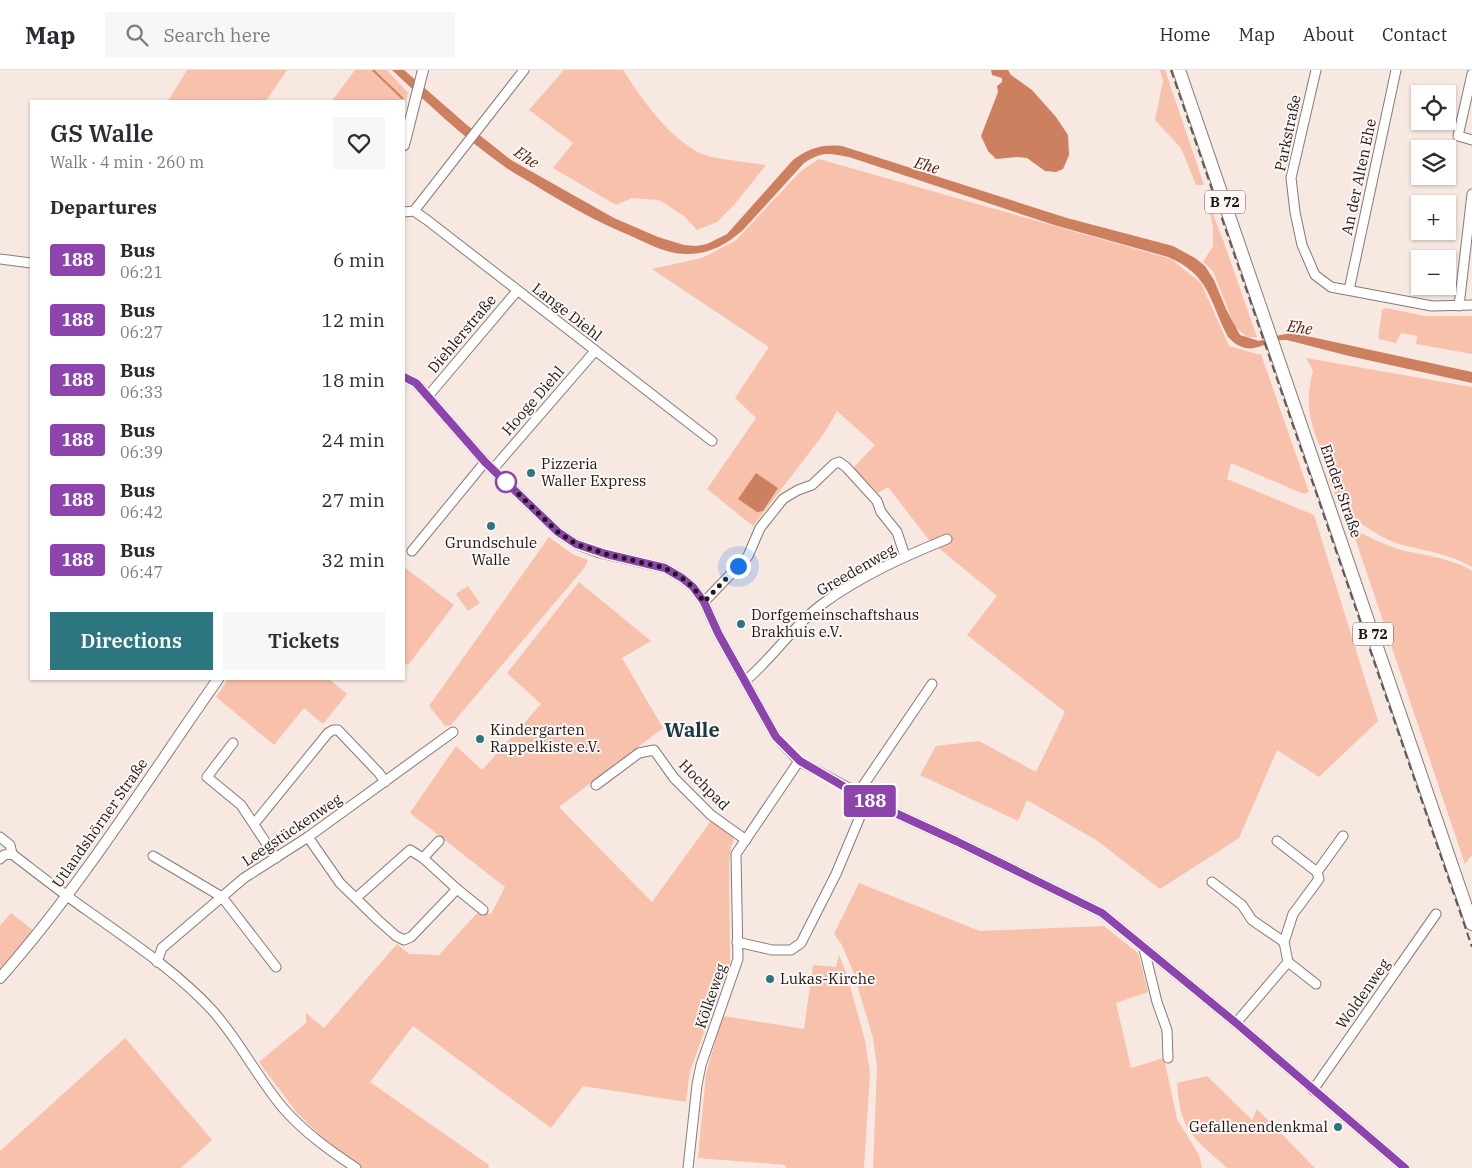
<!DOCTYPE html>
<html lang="en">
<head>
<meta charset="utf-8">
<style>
	:root { --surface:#fff; --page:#f7f7f7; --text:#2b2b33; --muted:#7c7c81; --line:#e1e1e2; --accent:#2d757f }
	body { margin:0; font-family:"IBM Plex Serif",serif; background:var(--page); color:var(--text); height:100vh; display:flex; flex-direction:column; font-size:19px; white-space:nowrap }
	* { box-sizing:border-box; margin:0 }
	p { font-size:16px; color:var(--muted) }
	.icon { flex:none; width:28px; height:28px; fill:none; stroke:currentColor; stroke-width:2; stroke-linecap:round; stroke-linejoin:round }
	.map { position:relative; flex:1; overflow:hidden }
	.side { position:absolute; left:30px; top:30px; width:375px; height:580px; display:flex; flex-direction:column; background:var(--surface); border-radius:0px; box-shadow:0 1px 4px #0004 }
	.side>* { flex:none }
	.badge { padding:0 10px; border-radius:4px; font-size:18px; line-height:32px }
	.tools { position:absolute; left:1411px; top:15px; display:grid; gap:10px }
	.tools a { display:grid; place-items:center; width:45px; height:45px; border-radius:0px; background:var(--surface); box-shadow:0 1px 4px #0004; font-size:25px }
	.you { position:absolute; width:25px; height:25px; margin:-12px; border:4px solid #fff; border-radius:50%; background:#1a73e8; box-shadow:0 0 0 8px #1a73e833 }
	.map>.badge { position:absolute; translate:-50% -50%; box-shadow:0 0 0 2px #fff }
	h2 { padding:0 20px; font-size:19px; line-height:45px }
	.round { display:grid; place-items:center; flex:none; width:52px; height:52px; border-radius:0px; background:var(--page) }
	.headline { display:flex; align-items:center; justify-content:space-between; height:85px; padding:0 20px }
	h1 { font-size:24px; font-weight:600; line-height:38px }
	.action { display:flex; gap:10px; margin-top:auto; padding:10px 20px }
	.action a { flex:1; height:58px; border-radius:0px; background:var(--accent); color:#fff; font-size:20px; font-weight:600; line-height:58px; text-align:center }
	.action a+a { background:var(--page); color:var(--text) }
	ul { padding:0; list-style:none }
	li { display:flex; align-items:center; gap:15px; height:60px; padding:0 20px }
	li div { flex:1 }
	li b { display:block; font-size:19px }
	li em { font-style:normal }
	li .badge { min-width:55px; font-weight:700; text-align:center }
	header { display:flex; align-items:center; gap:30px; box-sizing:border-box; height:70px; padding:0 25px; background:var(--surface); border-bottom:1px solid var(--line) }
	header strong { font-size:24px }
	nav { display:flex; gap:28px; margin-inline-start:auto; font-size:18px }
	.search { width:350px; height:45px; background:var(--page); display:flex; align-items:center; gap:12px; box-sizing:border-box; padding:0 18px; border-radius:0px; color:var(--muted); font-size:19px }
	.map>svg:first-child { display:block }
	.green { fill:#f8c1ab }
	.water { fill:#cd8060 }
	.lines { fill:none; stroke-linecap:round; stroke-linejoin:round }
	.stream { stroke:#cd8060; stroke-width:2 }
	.minor-casing { stroke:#877a75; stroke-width:11 }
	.tertiary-casing { stroke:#877a75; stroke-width:12 }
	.primary-casing { stroke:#877a75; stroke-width:14 }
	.minor { stroke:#fff; stroke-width:9 }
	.tertiary { stroke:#fff; stroke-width:10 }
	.primary { stroke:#fff; stroke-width:12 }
	.rail { stroke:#615955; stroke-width:2; stroke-dasharray:8 4; stroke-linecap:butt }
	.line-casing { stroke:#fff; stroke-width:11 }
	.line { stroke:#8e44ad; stroke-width:8 }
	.walk { stroke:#1f1917; stroke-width:5; stroke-dasharray:0 9 }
	.poi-dot { fill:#2d757f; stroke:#fdf7f5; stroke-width:2 }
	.stop-dot { fill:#fff; stroke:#8e44ad; stroke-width:2.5 }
	.labels { text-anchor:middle; stroke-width:4; stroke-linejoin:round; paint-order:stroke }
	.shield { fill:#fdf7f5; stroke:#625c5a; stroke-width:1 }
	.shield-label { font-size:14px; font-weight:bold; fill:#1f1917 }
	.street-label { font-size:15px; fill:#1f1917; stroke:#fdf7f5 }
	.poi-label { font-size:15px; fill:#1f1917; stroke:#fdf7f5; text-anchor:start }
	.water-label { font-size:16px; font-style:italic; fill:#4f1d06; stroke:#fdf7f5 }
	.district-label { font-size:20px; font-weight:bold; fill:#1a3b40; stroke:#fdf7f5 }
</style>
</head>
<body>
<header>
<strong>Map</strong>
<div class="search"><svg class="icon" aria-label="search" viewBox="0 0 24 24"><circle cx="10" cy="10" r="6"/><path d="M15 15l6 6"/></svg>Search here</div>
<nav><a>Home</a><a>Map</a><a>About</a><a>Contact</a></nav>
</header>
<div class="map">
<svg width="1472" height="1098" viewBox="0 0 1472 1098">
	<rect width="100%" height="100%" fill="#f7e8e2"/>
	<!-- green -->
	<g class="green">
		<polygon points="187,0 287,0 266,31 168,31"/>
		<polygon points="355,0 387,0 408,23 404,39 404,31 332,31"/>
		<path d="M 564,0 L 623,0 C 641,28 672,73 705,85 C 721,90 749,92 766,95 L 734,135 L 717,152 L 697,160 L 684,146 L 659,130 L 632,128 L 616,135 L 553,98 L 573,73 L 529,40 Z"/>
		<polygon points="1160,0 1165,0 1204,115 1196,115 1181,78 1155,50 1163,11"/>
		<polygon points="819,89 1171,189 1201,213 1229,276 1257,284 1261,284 1309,422 1304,424 1231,393 1227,409 1314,445 1378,651 1319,707 1277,680 1239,768 1160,819 1096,770 1027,730 1018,751 920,705 936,676 979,671 1036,702 1065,642 967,565 997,526 929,470 888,417 878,423 853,398 875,375 837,341 825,362 753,456 707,419 756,348 735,328 769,277 652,199 702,188 735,171 801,101"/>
		<polygon points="1207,129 1223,170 1257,267 1247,267 1235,257 1213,201 1203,192 1213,176 1213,156"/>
		<polygon points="1386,238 1425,246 1472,246 1472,284 1416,274 1417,266 1401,263 1396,273 1378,269 1382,240"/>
		<path d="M 1306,288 L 1472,317 L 1472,497 C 1449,483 1424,481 1399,474 C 1383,469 1349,448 1339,434 C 1333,424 1326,395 1322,383 C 1310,350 1304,336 1313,301 Z"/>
		<path d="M 1352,459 C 1366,465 1380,473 1395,478 C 1421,486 1448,486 1472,501 L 1472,785 L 1465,794 Z"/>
		<polygon points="549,467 572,484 588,490 585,497 451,655 445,656 429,636"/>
		<polygon points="404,497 454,535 408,595 404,593"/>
		<polygon points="579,512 651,571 622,588 663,658 559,737 652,832 711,751 732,765 734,770 731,777 729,792 730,892 690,1001 686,1032 583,1016 551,1058 413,956 370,1012 489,1095 488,1098 362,1098 339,1083 297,1043 259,992 306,953 306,943 324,958 397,874 409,884 439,885 477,843 491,844 505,817 410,743 456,676 482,700 541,634 507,603"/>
		<polygon points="468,516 480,533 468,541 456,524"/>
		<polygon points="228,609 329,609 347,624 323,654 304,638 274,675 216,627"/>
		<polygon points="859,813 980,861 1104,856 1138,883 1148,922 1116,933 1131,998 1164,988 1177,1049 1199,1085 1202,1098 873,1098 877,998 873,968 853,901 842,875 834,864"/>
		<polygon points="11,843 34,861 0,900 0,856"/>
		<polygon points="839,885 847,905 865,970 870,1003 864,1098 786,1098 786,1095 698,1088 706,1003 723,946 804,959 813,895 836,897"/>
		<polygon points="125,968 212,1070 181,1098 0,1098 0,1081"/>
		<path d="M 1207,1006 L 1252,1050 L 1257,1039 L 1315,1098 L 1227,1098 C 1211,1083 1190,1068 1183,1048 C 1179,1037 1178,1024 1177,1013 Z"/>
	</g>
	<!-- water -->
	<g class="water">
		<path d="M 392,0 L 404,0 L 467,55 L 511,90 L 614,148 L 658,167 L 684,175 L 696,176 L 707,174 L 727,164 L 793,90 C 809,78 822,74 842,76 L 1067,148 L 1173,176 L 1195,188 L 1205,196 L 1214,210 L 1226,239 L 1240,265 L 1259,271 L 1280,265 L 1293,263 L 1472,302 L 1472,313 L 1349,286 L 1287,270 C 1264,268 1252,292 1228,267 C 1209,230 1210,205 1168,187 L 1054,155 L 849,87 C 829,83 822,81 804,93 L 743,160 C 727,174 710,184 688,184 C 668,185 649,174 631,166 C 597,152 565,134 533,114 C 523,108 511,102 501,94 C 462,66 427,33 392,0 Z"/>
		<polygon points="991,0 1008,0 1011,5 1032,20 1056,47 1068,65 1069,85 1063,99 1056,102 1045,101 1027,88 1017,87 996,89 988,81 981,66 998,22 997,16 1002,12 1002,8 992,5"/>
		<polygon points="756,403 778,418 763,441 757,442 738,429"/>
	</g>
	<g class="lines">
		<!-- stream -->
		<polyline class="stream" points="373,0 402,28"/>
		<defs>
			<g id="minor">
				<polyline points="1316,0 1291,108 1295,142 1302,175 1315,205 1331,217 1432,236 1472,235"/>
				<polyline points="1472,4 1458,66 1472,70"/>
				<polyline points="414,141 524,0"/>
				<polyline points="404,142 414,141 427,150 712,371"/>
				<polyline points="0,189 31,193"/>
				<polyline points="1349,220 1396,0"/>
				<polyline points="1459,236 1472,124"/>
				<polyline points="404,307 416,313 485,392 558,462 576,474 600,483 665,498 682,508 693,517 704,532 718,563 776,667 799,691 858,723 867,730 956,771 1102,843 1236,953 1405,1098"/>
				<polyline points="429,325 517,221"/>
				<polyline points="493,399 595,281"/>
				<polyline points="412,481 485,392"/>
				<polyline points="704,532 748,486 760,458 783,429 798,420 812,415 834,394 839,392 846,397 877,431 881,442 897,462 905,486"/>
				<path d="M 745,611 C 773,588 793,556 821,535 C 860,506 903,487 947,469"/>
				<polyline points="233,673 207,707 241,735 276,788"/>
				<polyline points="596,715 639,683 654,680 674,708 711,745 746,770"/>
				<polyline points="858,723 932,614"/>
				<polyline points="254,754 328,663 333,660 338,660 379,703 385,712"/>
				<polyline points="0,767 10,775 12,784"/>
				<polyline points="308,767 340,813 378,850 396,866 404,870 411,867 457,819 423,788 410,780 356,828"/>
				<polyline points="1277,771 1317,802"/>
				<polyline points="153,786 222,827 276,897"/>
				<polyline points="423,788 439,771"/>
				<path d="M 0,789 L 4,785 L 12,784 C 37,803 62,823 88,841 C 130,871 176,901 212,940 C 239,970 257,1007 283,1038 C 304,1062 329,1080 356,1098"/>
				<polyline points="1212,812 1242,835 1252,850 1284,872"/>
				<polyline points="457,819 483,840"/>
				<polyline points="737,872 772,880 791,880 801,873 836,804 867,730"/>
				<polyline points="1144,879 1157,932 1167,960 1168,988"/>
				<polyline points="157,892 162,878 244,808 308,767 453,662"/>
				<polyline points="1288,892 1316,914"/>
				<polyline points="1236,953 1288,892 1284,872 1293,844 1319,809 1317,802 1343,766"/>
				<polyline points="1313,1020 1436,844"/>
				<polyline points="688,1098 697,1015 701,995 738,889 736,784 799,691"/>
			</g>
			<g id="tertiary">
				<polyline points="404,75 423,0"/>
				<path d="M 0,908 C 82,815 147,710 218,609"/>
			</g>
			<polyline id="primary" points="1179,0 1472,854"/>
		</defs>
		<!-- minor casing -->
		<use href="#minor" class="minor-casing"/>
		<!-- tertiary casing -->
		<use href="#tertiary" class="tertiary-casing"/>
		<!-- primary casing -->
		<use href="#primary" class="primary-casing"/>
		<!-- minor -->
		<use href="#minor" class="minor"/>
		<!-- tertiary -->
		<use href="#tertiary" class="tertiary"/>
		<!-- primary -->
		<use href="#primary" class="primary"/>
		<!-- rail -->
		<polyline class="rail" points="1171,0 1472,877"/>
	</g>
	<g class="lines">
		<defs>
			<polyline id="line" points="404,307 416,313 485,392 558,462 576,474 606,484 665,498 682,508 693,517 704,532 718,563 776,667 800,691 867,730 956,771 1102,843 1236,953 1405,1098"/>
		</defs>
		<!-- line casing -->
		<use href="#line" class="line-casing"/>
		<!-- line -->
		<use href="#line" class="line"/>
		<!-- walk -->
		<polyline class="walk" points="506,412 558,462 576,474 606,484 665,498 682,508 693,517 704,532 738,496"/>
	</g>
	<!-- markers -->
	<g class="poi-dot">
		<circle cx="531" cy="403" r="5"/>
		<circle cx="491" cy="456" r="5"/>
		<circle cx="741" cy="554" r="5"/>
		<circle cx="480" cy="669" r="5"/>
		<circle cx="770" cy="909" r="5"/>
		<circle cx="1338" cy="1057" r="5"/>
	</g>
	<circle class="stop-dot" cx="506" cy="412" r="10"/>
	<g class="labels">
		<!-- shield labels -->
		<g class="shield">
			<rect x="1205" y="120.5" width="40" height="23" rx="4"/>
			<rect x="1353" y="552.5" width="40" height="23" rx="4"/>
		</g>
		<g class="shield-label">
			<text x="1225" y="137">B 72</text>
			<text x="1373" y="569">B 72</text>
		</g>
		<!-- street labels -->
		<g class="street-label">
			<text transform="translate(1288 63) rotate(-78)" y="5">Parkstraße</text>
			<text transform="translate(1359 107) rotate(-78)" y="5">An der Alten Ehe</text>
			<text transform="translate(567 242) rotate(38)" y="5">Lange Diehl</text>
			<text transform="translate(462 264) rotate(-50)" y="5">Diehlerstraße</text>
			<text transform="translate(533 331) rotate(-49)" y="5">Hooge Diehl</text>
			<text transform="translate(1341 421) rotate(71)" y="5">Emder Straße</text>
			<text transform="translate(856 500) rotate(-30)" y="5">Greedenweg</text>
			<text transform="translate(704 715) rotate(45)" y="5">Hochpad</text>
			<text transform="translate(100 753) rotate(-55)" y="5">Utlandshörner Straße</text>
			<text transform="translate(292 760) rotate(-34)" y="5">Leegstückenweg</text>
			<text transform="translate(1363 924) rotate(-55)" y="5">Woldenweg</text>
			<text transform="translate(711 926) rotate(-71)" y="5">Kölkeweg</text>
		</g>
		<!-- poi labels -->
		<g class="poi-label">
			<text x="541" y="399">Pizzeria<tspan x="541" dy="17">Waller Express</tspan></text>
			<text x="491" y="478" text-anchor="middle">Grundschule<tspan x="491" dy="17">Walle</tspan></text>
			<text x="751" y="550">Dorfgemeinschaftshaus<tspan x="751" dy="17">Brakhuis e.V.</tspan></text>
			<text x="490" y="665">Kindergarten<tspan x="490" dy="17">Rappelkiste e.V.</tspan></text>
			<text x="780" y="914">Lukas-Kirche</text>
			<text x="1328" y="1062" text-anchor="end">Gefallenendenkmal</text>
		</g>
		<!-- water labels -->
		<g class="water-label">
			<text transform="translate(527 87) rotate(34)" y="6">Ehe</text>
			<text transform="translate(927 95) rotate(16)" y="6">Ehe</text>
			<text transform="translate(1300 257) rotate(9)" y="6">Ehe</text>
		</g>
		<!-- district labels -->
		<g class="district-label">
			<text x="692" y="667">Walle</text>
		</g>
	</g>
</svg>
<div class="tools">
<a><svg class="icon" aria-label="locate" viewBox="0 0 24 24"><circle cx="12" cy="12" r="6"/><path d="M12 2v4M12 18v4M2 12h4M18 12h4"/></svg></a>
<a><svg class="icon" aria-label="layers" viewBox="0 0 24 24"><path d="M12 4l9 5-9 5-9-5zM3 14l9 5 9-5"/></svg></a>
<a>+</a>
<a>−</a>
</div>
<div class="you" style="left:738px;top:496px"></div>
<b class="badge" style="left:870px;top:731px;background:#8e44ad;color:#fff">188</b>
<section class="side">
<div class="headline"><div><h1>GS Walle</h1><p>Walk · 4 min · 260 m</p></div><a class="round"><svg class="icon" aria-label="heart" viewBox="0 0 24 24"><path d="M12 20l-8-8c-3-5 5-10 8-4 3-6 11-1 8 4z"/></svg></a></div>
<h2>Departures</h2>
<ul>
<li><span class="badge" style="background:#8e44ad;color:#fff">188</span><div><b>Bus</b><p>06:21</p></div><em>6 min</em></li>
<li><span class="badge" style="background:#8e44ad;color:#fff">188</span><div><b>Bus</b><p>06:27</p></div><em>12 min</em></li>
<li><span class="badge" style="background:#8e44ad;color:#fff">188</span><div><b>Bus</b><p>06:33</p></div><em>18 min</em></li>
<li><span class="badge" style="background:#8e44ad;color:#fff">188</span><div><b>Bus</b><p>06:39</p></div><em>24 min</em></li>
<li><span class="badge" style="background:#8e44ad;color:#fff">188</span><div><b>Bus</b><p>06:42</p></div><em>27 min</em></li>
<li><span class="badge" style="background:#8e44ad;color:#fff">188</span><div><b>Bus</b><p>06:47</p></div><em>32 min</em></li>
</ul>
<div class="action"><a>Directions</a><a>Tickets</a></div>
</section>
</div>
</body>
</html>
